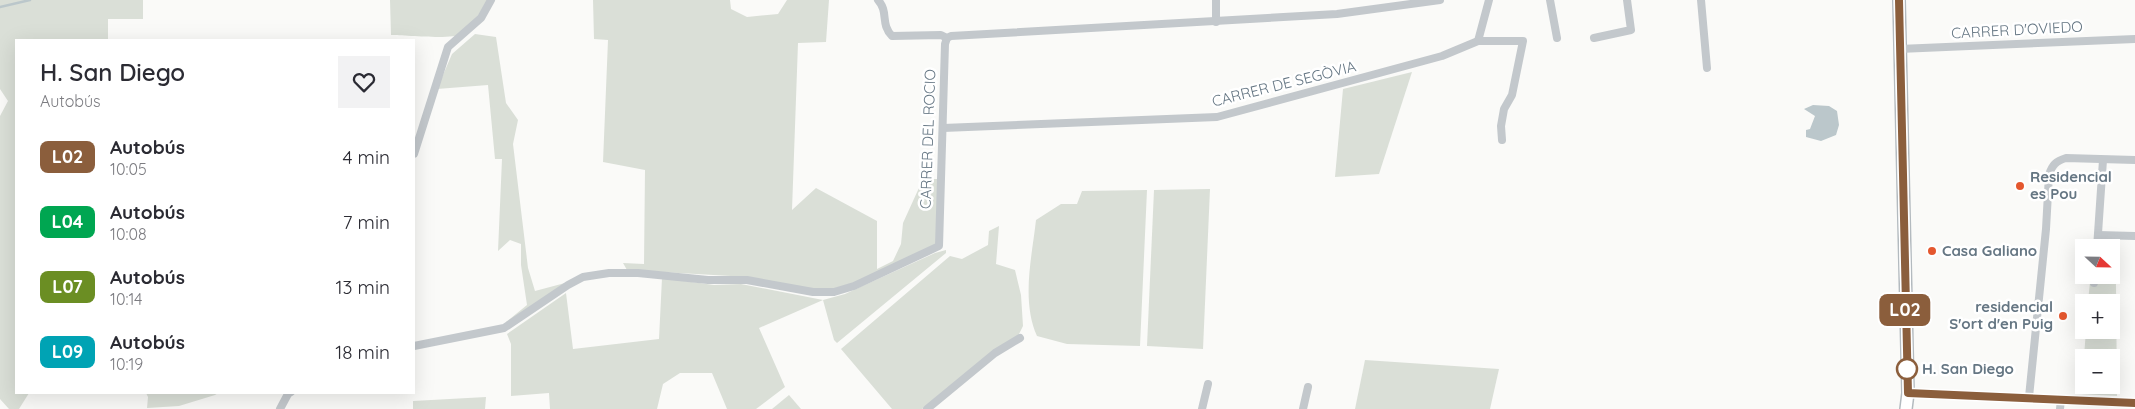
<!DOCTYPE html>
<html lang="es">
<head>
<meta charset="utf-8">
<style>
	:root { --surface:#fff; --page:#f2f2f3; --text:#2b2b33; --muted:#7c7c81 }
	body { margin:0; font-family:Quicksand,sans-serif; background:var(--page); color:var(--text); height:100vh; display:flex; flex-direction:column; font-size:19px; white-space:nowrap }
	* { box-sizing:border-box; margin:0 }
	p { font-size:16px; color:var(--muted) }
	.icon { flex:none; width:28px; height:28px; fill:none; stroke:currentColor; stroke-width:2; stroke-linecap:round; stroke-linejoin:round }
	.map { position:relative; flex:1; overflow:hidden }
	.sheet { position:absolute; left:15px; top:39px; width:400px; height:355px; display:flex; flex-direction:column; background:var(--surface); border-radius:0px; box-shadow:0 5px 20px #0002 }
	.sheet>* { flex:none }
	.badge { padding:0 10px; border-radius:8px; font-size:18px; line-height:32px }
	.needle { width:32px; rotate:112deg }
	.fabs { position:absolute; left:2075px; top:239px; display:grid; gap:10px }
	.fabs a { display:grid; place-items:center; width:45px; height:45px; border-radius:0px; background:var(--surface); box-shadow:0 5px 20px #0002; font-size:25px }
	.map>.badge { position:absolute; translate:-50% -50%; box-shadow:0 0 0 2px #fff }
	.round { display:grid; place-items:center; flex:none; width:52px; height:52px; border-radius:0px; background:var(--page) }
	.head { display:flex; align-items:center; justify-content:space-between; height:85px; padding:0 25px }
	h1 { font-size:24px; font-weight:600; line-height:38px }
	ul { padding:0; list-style:none }
	li { display:flex; align-items:center; gap:15px; height:65px; padding:0 25px }
	li div { flex:1 }
	li b { display:block; font-size:19px }
	li em { font-style:normal }
	li .badge { min-width:55px; font-weight:700; text-align:center }
	.map>svg:first-child { display:block }
	.green { fill:#dadfd7 }
	.water { fill:#bbc7cb }
	.lines { fill:none; stroke-linecap:round; stroke-linejoin:round }
	.stream { stroke:#bbc7cb; stroke-width:2.5 }
	.secondary-casing { stroke:#b3babf; stroke-width:14 }
	.street { stroke:#c3c8cc; stroke-width:8 }
	.secondary { stroke:#fff; stroke-width:11 }
	.line-casing { stroke:#fff; stroke-width:11 }
	.line { stroke:#8b5e3c; stroke-width:8 }
	.poi-dot { fill:#e4572e; stroke:#fff; stroke-width:2 }
	.stop-dot { fill:#fff; stroke:#8b5e3c; stroke-width:2.5 }
	.labels { text-anchor:middle; stroke-width:5; stroke-linejoin:round; paint-order:stroke }
	.street-label { font-size:15px; fill:#657683; stroke:#fff }
	.poi-label { font-size:15px; font-weight:bold; fill:#657683; stroke:#fff; text-anchor:start }
	.stop-label { font-size:15px; font-weight:bold; fill:#657683; stroke:#fff; text-anchor:start }
</style>
</head>
<body>
<div class="map">
<svg width="2135" height="409" viewBox="0 0 2135 409">
	<rect width="100%" height="100%" fill="#fafaf8"/>
	<!-- green -->
	<g class="green">
		<polygon points="0,0 143,0 143,19 108,19 108,40 16,40 16,392 29,393 19,409 9,409 0,399 0,116 8,101 0,89"/>
		<path d="M 390,0 L 488,0 C 482,9 471,29 462,34 C 452,40 404,35 391,35 Z"/>
		<polygon points="593,0 730,0 731,9 747,17 778,14 787,0 829,0 826,42 798,43 792,210 816,188 877,221 877,269 893,261 901,244 903,223 923,179 939,179 936,244 860,281 836,288 814,290 748,277 627,270 623,263 644,264 645,170 603,162 608,40 594,39"/>
		<polygon points="475,34 496,37 506,103 518,120 513,144 528,268 535,291 565,283 506,324 506,322 527,305 521,265 521,244 510,240 498,251 502,159 495,159 488,85 437,89 452,54"/>
		<polygon points="1412,72 1379,174 1335,177 1343,89"/>
		<polygon points="1210,189 1203,349 1147,346 1154,190"/>
		<path d="M 1147,190 L 1140,346 L 1067,344 L 1037,336 C 1021,300 1032,257 1036,220 L 1061,204 L 1077,204 L 1082,191 Z"/>
		<polygon points="999,226 996,264 1015,270 1021,295 1023,326 1018,336 988,355 922,409 892,409 841,349 950,256 962,259 988,245 989,231"/>
		<polygon points="946,250 946,253 837,343 834,340 823,300 759,328 785,387 756,409 727,409 712,373 680,373 663,384 657,409 550,409 549,393 511,396 511,344 507,334 566,293 573,349 659,339 662,278 714,285 741,284 823,300 845,294 935,253"/>
		<polygon points="2090,282 2116,284 2117,396 2081,394 2084,359 2084,385 2111,385 2111,358 2084,357 2086,330 2111,330 2111,302 2088,302"/>
		<polygon points="1365,360 1499,369 1490,409 1355,409"/>
		<polygon points="146,393 218,393 215,395 179,406 147,408 148,397"/>
		<polygon points="789,395 801,409 772,409"/>
		<polygon points="486,397 485,409 413,409 413,401"/>
	</g>
	<!-- water -->
	<polygon class="water" points="1813,105 1829,106 1837,111 1839,125 1836,135 1821,141 1806,137 1806,130 1810,129 1815,116 1804,109"/>
	<g class="lines">
		<!-- stream -->
		<polyline class="stream" points="0,7 30,0"/>
		<defs>
			<polyline id="secondary" points="1899,0 1908,393 1906,409"/>
		</defs>
		<!-- secondary casing -->
		<use href="#secondary" class="secondary-casing"/>
		<!-- street -->
		<g class="street">
			<path d="M 878,0 C 889,12 880,24 892,36 L 941,35 L 947,38"/>
			<polyline points="1550,0 1557,38"/>
			<polyline points="1701,0 1707,68"/>
			<polyline points="1216,22 1216,0"/>
			<polyline points="1594,38 1631,30 1627,0"/>
			<polyline points="1478,41 1489,0"/>
			<polyline points="1899,49 2135,39"/>
			<polyline points="943,128 1217,117 1442,56 1478,41 1523,41 1512,95 1504,109 1501,126 1502,140"/>
			<polyline points="414,154 448,47 481,18 491,0"/>
			<polyline points="2098,235 2135,236"/>
			<polyline points="2097,248 2103,160"/>
			<polyline points="2094,283 2095,275"/>
			<polyline points="414,346 504,328 568,285 583,277 609,273 638,273 708,280 747,280 813,292 834,292 854,286 939,246 945,44 947,38 951,36 1337,14 1440,0"/>
			<polyline points="1908,393 2135,403"/>
			<path d="M 2029,397 L 2046,229 L 2049,175 C 2052,165 2056,161 2066,158 L 2135,160"/>
			<polyline points="280,409 288,394 291,392"/>
			<polyline points="927,409 995,353 1020,338"/>
			<polyline points="1202,409 1208,384"/>
			<polyline points="1303,409 1308,387"/>
			<polyline points="2060,409 2061,399"/>
		</g>
		<!-- secondary -->
		<use href="#secondary" class="secondary"/>
	</g>
	<g class="lines">
		<defs>
			<polyline id="line" points="1899,0 1908,393 2135,403"/>
		</defs>
		<!-- line casing -->
		<use href="#line" class="line-casing"/>
		<!-- line -->
		<use href="#line" class="line"/>
	</g>
	<!-- markers -->
	<g class="poi-dot">
		<circle cx="2020" cy="186" r="5"/>
		<circle cx="1932" cy="251" r="5"/>
		<circle cx="2063" cy="316" r="5"/>
	</g>
	<circle class="stop-dot" cx="1907" cy="369" r="10"/>
	<g class="labels">
		<!-- street labels -->
		<g class="street-label">
			<text transform="translate(2017 30) rotate(-3)" y="5">CARRER D'OVIEDO</text>
			<text transform="translate(1284 84) rotate(-14)" y="5">CARRER DE SEGÒVIA</text>
			<text transform="translate(928 139) rotate(-88)" y="5">CARRER DEL ROCIO</text>
		</g>
		<!-- poi labels -->
		<g class="poi-label">
			<text x="2030" y="182">Residencial<tspan x="2030" dy="17">es Pou</tspan></text>
			<text x="1942" y="256">Casa Galiano</text>
			<text x="2053" y="312" text-anchor="end">residencial<tspan x="2053" dy="17">S'ort d'en Puig</tspan></text>
		</g>
		<!-- stop labels -->
		<g class="stop-label">
			<text x="1922" y="374">H. San Diego</text>
		</g>
	</g>
</svg>
<div class="fabs">
<a><svg class="needle" viewBox="-14 -14 28 28"><path d="M0-13l5 13h-10z" fill="#e53935"/><path d="M0 13l5-13h-10z" fill="#7c7c81"/></svg></a>
<a>+</a>
<a>−</a>
</div>
<b class="badge" style="left:1905px;top:310px;background:#8b5e3c;color:#fff">L02</b>
<section class="sheet">
<div class="head"><div><h1>H. San Diego</h1><p>Autobús</p></div><a class="round"><svg class="icon" aria-label="heart" viewBox="0 0 24 24"><path d="M12 20l-8-8c-3-5 5-10 8-4 3-6 11-1 8 4z"/></svg></a></div>
<ul>
<li><span class="badge" style="background:#8b5e3c;color:#fff">L02</span><div><b>Autobús</b><p>10:05</p></div><em>4 min</em></li>
<li><span class="badge" style="background:#00a651;color:#fff">L04</span><div><b>Autobús</b><p>10:08</p></div><em>7 min</em></li>
<li><span class="badge" style="background:#6b8e23;color:#fff">L07</span><div><b>Autobús</b><p>10:14</p></div><em>13 min</em></li>
<li><span class="badge" style="background:#00a3b4;color:#fff">L09</span><div><b>Autobús</b><p>10:19</p></div><em>18 min</em></li>
</ul>
</section>
</div>
</body>
</html>
